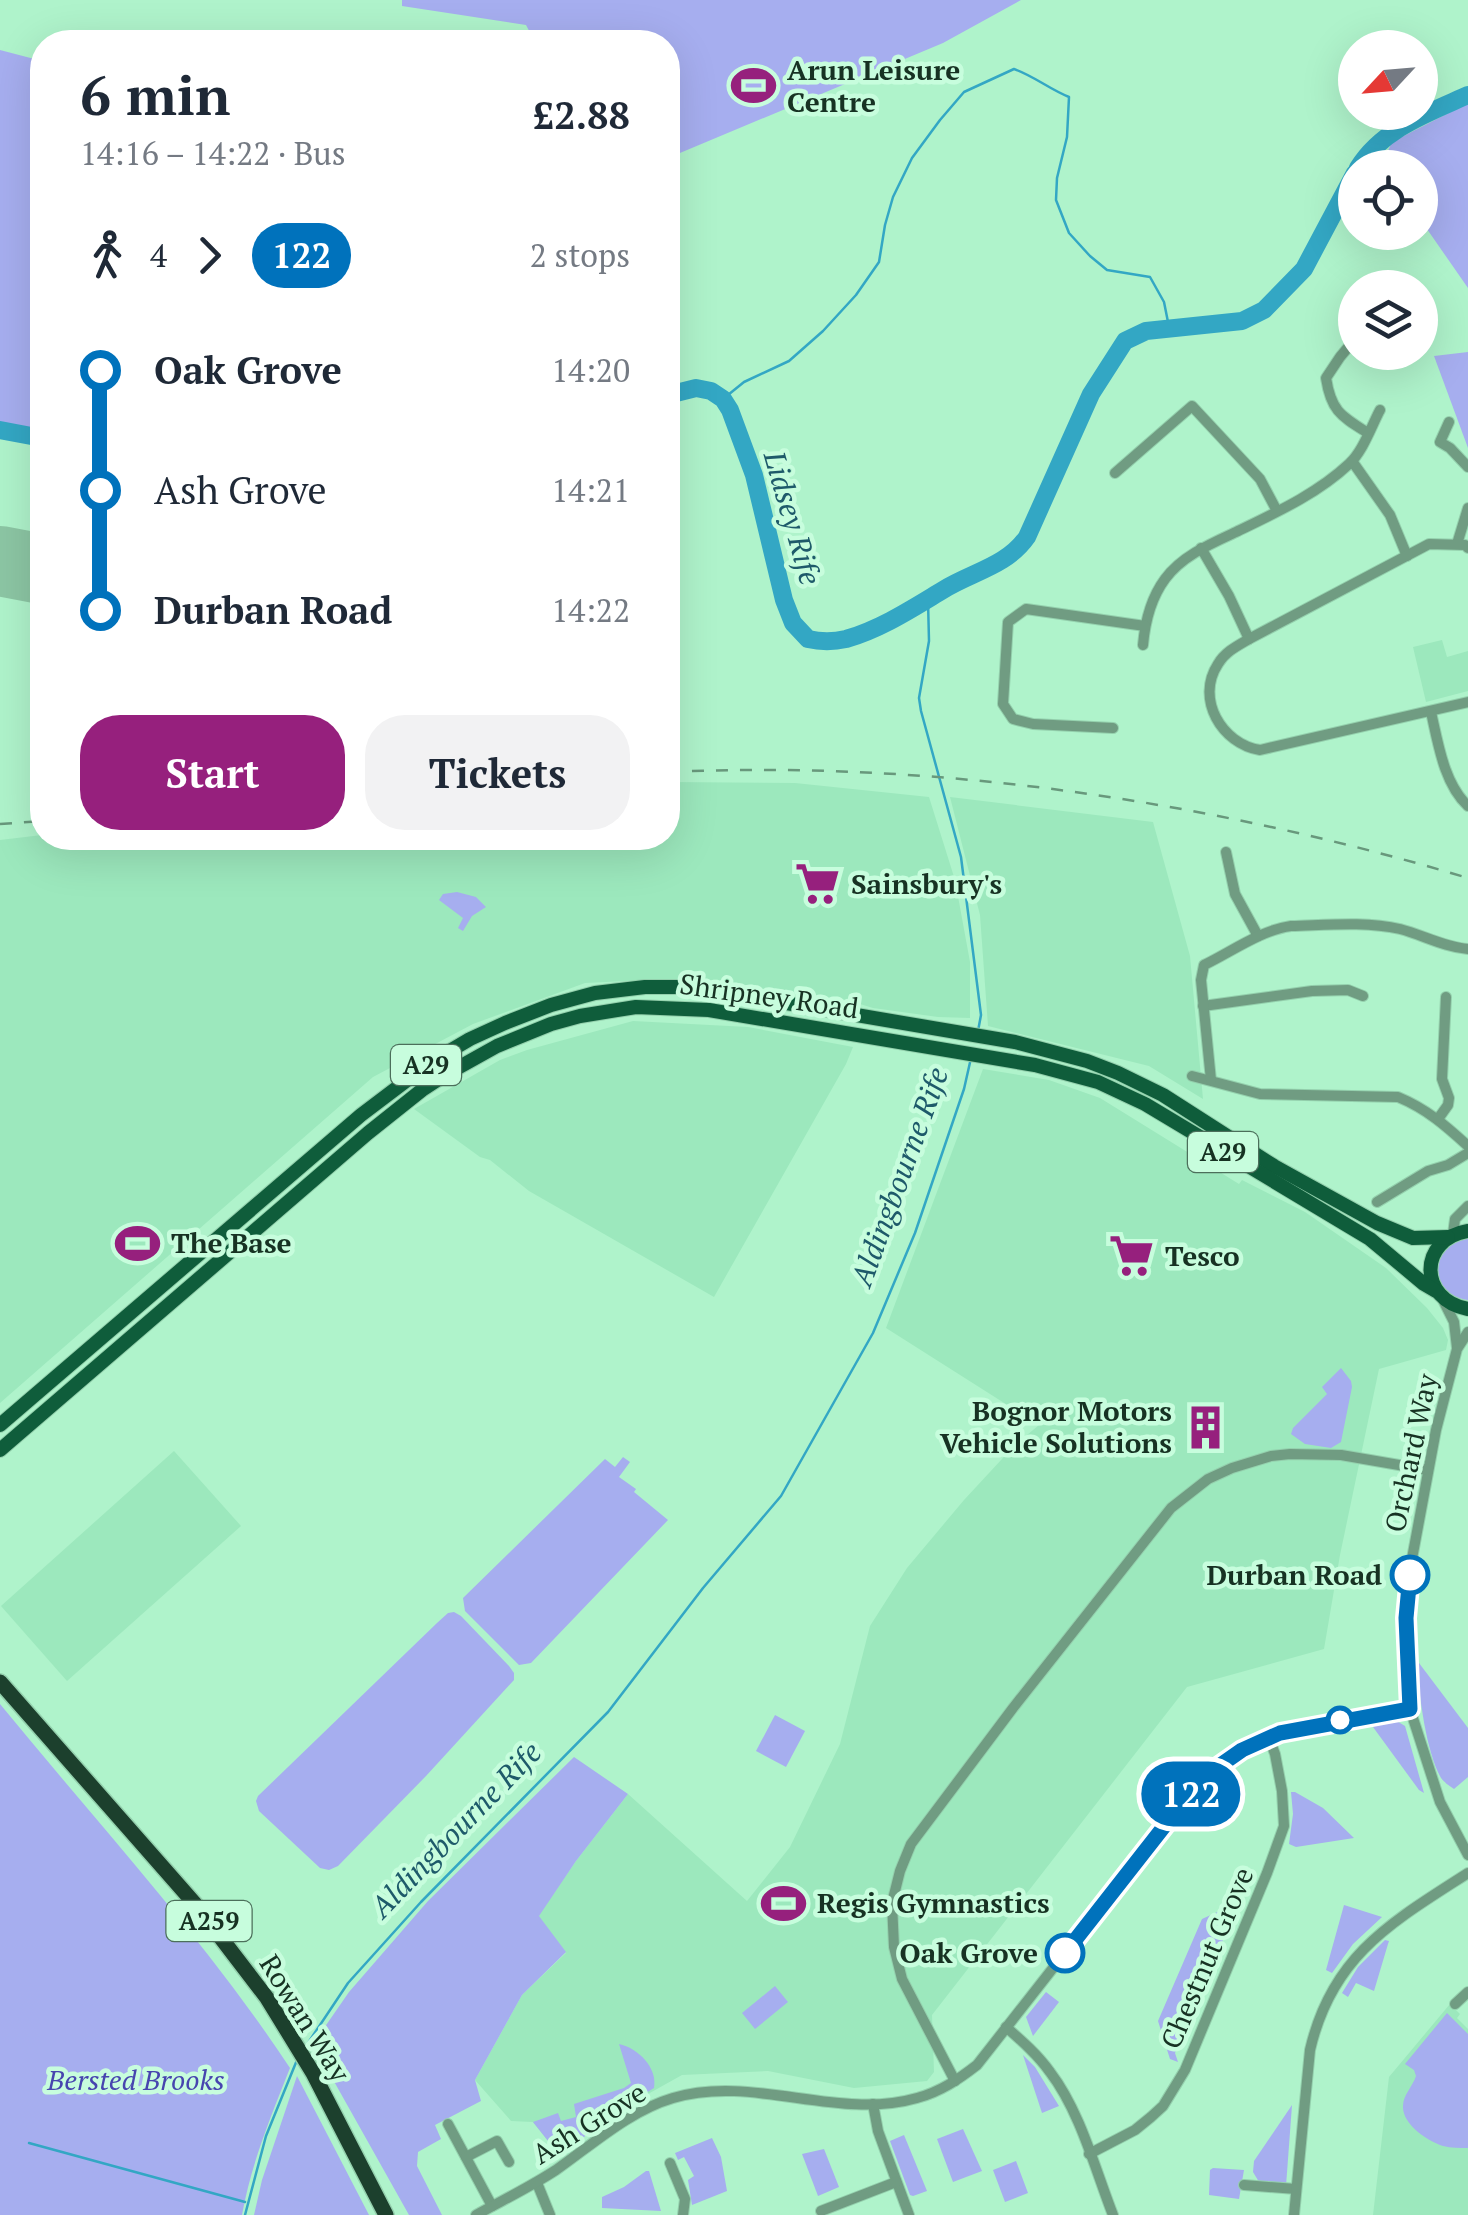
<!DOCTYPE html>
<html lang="en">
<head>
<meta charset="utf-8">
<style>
	:root { --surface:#fff; --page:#f2f2f3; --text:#1f2937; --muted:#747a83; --accent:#96207d }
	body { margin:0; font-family:"PT Serif",serif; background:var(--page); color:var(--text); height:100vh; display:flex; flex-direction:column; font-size:38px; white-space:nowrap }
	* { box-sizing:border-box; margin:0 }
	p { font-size:32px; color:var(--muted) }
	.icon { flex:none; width:55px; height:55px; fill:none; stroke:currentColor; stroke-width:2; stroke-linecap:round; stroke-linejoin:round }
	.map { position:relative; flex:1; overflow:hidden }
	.panel { position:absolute; left:30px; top:30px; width:650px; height:820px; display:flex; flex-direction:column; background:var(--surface); border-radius:40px; box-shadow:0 10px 40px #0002 }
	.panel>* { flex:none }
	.badge { padding:0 20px; border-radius:32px; font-size:35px; line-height:65px }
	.needle { width:65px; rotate:244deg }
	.controls { position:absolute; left:1338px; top:30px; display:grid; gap:20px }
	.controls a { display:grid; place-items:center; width:100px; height:100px; border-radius:50%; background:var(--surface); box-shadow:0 10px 40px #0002; font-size:50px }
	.map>.badge { position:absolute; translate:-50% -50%; box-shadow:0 0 0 5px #fff }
	.legs { display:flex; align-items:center; gap:15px; height:110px; padding:0 50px; font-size:32px }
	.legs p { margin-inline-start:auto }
	.head { display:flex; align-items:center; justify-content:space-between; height:170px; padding:0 50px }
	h1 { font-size:55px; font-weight:600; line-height:75px }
	.action { display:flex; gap:20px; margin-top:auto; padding:20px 50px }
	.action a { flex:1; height:115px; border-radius:40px; background:var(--accent); color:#fff; font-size:40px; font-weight:600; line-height:115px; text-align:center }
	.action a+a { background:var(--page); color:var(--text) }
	ul { padding:0 50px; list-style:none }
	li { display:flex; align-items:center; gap:35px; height:120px; font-size:38px }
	li i { display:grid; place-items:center; width:15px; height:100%; margin:0 12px; background:currentColor }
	li i::after { content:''; width:25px; height:25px; margin:-12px; border:8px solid; border-radius:50%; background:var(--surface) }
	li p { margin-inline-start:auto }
	li:first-child i { background:linear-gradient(#0000 50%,currentColor 0) }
	li:last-child i { background:linear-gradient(currentColor 50%,#0000 0) }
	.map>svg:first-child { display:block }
	.built { fill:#9ce8bd }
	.green { fill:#a6aeef }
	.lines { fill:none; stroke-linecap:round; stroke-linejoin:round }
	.stream { stroke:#33a7c4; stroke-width:2.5 }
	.river { stroke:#33a7c4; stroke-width:18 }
	.runway { stroke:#8cc6a4; stroke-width:70 }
	.minor-casing { stroke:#94d0ad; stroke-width:12 }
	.major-casing { stroke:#94d0ad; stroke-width:16 }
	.highway-casing { stroke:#94d0ad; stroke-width:18 }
	.minor { stroke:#709c82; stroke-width:10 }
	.major { stroke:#0f5d3b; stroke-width:14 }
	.highway { stroke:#1c402d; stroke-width:15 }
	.rail { stroke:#68987c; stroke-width:2.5; stroke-dasharray:12 12; stroke-linecap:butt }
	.line-1-casing { stroke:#fff; stroke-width:22 }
	.line-1 { stroke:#0072bc; stroke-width:15 }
	.stop-1-dot { fill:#fff; stroke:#0072bc; stroke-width:5 }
	.labels { text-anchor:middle; stroke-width:9; stroke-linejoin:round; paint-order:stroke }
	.shield { fill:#c7fddd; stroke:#4c6f5b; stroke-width:2.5 }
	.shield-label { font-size:25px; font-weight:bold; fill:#173223 }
	.poi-label { font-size:28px; font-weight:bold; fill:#173223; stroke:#c7fddd; text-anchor:start }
	.street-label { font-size:28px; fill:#173223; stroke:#c7fddd }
	.stop-label { font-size:28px; font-weight:bold; fill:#173223; stroke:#c7fddd; text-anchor:end }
	.park-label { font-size:28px; font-style:italic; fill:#4745af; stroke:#c7fddd }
	.water-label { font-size:30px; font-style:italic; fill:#1e5a6a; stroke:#c7fddd }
</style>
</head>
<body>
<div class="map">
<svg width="1468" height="2215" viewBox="0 0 1468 2215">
	<rect width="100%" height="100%" fill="#aff3cb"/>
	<!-- built -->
	<g class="built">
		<polygon points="1442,640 1447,657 1468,651 1468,691 1426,702 1413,647"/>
		<polygon points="668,782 795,783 929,797 955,880 970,962 970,1018 938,1017 873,1008 847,1000 668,979 585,983 473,1024 373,1077 0,1403 0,840 42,835 42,838 668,838"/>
		<polygon points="950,797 1153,822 1190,956 1203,1099 1149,1066 988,1026 980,915"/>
		<polygon points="633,1021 748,1027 853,1047 846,1064 714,1297 529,1191 490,1160 480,1157 414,1109 500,1060 527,1050"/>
		<polygon points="983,1069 1049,1080 1100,1098 1239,1184 1242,1180 1305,1212 1386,1268 1427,1308 1443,1328 1448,1340 1446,1350 1379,1369 1340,1555 1324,1649 1187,1687 932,2015 934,2072 927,2081 854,2088 768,2071 682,2075 614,2113 560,2156 533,2122 511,2121 475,2080 522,1995 566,1953 538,1916 576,1861 628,1794 747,1901 790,1847 840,1744 870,1626 907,1568 964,1500 1014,1446 1039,1425 886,1328"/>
		<polygon points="174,1451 241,1526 67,1681 1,1606"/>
		<polygon points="1450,2004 1460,2014 1457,2018 1468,2029 1468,2215 1373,2215 1389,2077"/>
	</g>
	<!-- green -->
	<g class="green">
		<polygon points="402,0 1021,0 943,43 668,158 668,42 535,42 526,25 402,6"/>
		<polygon points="0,50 42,61 42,433 0,423"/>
		<polygon points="1468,103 1468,288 1420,219 1420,168 1384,167 1382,164 1392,142"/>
		<polygon points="1468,352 1468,448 1434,356"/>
		<polygon points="457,892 476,897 486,907 472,916 463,931 458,928 463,918 439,900 443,894"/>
		<path d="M 1462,1238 L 1468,1238 L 1468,1300 C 1430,1295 1428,1252 1462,1238 Z"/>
		<polygon points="1341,1368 1351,1381 1352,1387 1341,1442 1331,1448 1305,1444 1291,1434 1293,1428 1327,1394 1322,1387"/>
		<polygon points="623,1457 630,1462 619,1477 636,1489 634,1492 668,1520 531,1663 519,1665 465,1611 463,1598 605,1459 615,1467"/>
		<polygon points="454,1612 461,1616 509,1666 514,1673 514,1680 426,1776 338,1866 329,1870 320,1868 259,1811 256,1801 258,1796 437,1623 448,1613"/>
		<path d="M 1419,1663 L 1468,1728 L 1468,1777 L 1454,1789 C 1448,1785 1445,1783 1441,1778 C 1426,1752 1419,1695 1417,1664 Z"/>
		<path d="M 0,1704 C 98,1824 204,1938 290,2068 C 271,2116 251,2164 242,2215 L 0,2215 Z"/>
		<polygon points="775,1715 805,1731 786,1767 756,1751"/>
		<polygon points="1395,1720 1405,1726 1424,1793 1419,1790 1373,1727 1375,1724"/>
		<polygon points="574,1757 628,1794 576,1861 539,1916 566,1952 522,1995 475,2080 481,2101 435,2125 441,2139 418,2152 417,2166 442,2215 409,2215 313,2044 349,1992 428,1901"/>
		<polygon points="1291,1792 1295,1792 1323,1808 1354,1838 1296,1847 1289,1844 1293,1814"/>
		<polygon points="1244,1900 1244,1903 1237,1907 1175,2053 1178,2062 1170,2059 1158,2021 1202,1919"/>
		<polygon points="1344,1905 1382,1917 1353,1944 1332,1973 1326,1970"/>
		<polygon points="1385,1940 1389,1941 1388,1944 1374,1991 1356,1983 1348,1997 1342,1993 1358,1967"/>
		<polygon points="775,1986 788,2002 755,2029 742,2013"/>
		<polygon points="1046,1992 1059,2002 1033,2036 1026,2017"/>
		<path d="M 1447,2013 L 1468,2034 L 1468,2148 C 1460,2148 1451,2148 1443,2146 C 1427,2141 1402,2124 1403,2106 C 1403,2095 1413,2086 1416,2076 L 1414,2070 L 1405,2064 Z"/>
		<path d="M 619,2044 C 638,2048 658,2068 654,2088 L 614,2113 L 560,2156 L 533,2122 L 558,2113 L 561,2121 L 576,2117 L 574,2104 L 624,2088 L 631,2083 Z"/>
		<polygon points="1023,2055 1035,2067 1059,2106 1042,2113"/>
		<polygon points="297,2076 369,2215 254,2215 262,2180"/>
		<polygon points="1292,2105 1286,2186 1259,2182 1253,2172 1254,2161"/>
		<polygon points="963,2129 982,2171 953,2182 937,2139"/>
		<polygon points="904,2135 927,2191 913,2196 910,2195 890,2141"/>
		<polygon points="712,2138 721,2157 727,2191 692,2205 688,2180 694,2176 684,2157 678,2160 675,2153"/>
		<polygon points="824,2149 839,2187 818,2196 802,2154"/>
		<polygon points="1016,2161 1028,2193 1005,2202 993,2170"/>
		<polygon points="1213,2168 1244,2170 1239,2199 1209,2195 1210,2170"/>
		<polygon points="646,2171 649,2171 661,2211 602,2208 602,2197 624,2187"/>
	</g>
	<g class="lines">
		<!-- stream -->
		<g class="stream">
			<path d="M 723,399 L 744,382 L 789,361 L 823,331 L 856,295 L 879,262 L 885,225 L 893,197 L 912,158 L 940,120 L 964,92 L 1014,69 C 1034,76 1049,89 1069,97 L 1067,137 L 1057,178 L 1056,200 L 1069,233 L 1090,256 L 1107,270 L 1150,277 L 1164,302 L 1169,327"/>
			<polyline points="928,600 929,641 919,698 921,711 961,857 981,1015 978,1031"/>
			<polyline points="304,2049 348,1983 421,1902 608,1712 703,1588 781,1496 873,1333 915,1233 964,1089 971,1058"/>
			<polyline points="29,2143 245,2202"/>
			<polyline points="245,2215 266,2136 297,2060"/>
		</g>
		<!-- river -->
		<g class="river">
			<path d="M 1358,168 C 1382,129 1428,113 1468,95"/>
			<path d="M 668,395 L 696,388 L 711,391 L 723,399 L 730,410 L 754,475 L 784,600 L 793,623 L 808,639 C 821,642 833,642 846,639 C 881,629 913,608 943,590 C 972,572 1007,566 1027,537 L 1091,394 L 1125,341 L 1146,331 L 1242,321 L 1264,310 L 1304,269 L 1355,173"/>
			<polyline points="0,430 42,438"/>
		</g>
		<!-- runway -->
		<polyline class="runway" points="0,561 42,569"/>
		<defs>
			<g id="minor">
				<polyline points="1399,288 1402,283"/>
				<path d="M 1355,339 L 1340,357 L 1326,378 C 1331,411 1341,416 1368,433"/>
				<polyline points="1449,422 1440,442 1450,448 1468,467"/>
				<polyline points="1352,461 1390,515 1407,556"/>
				<polyline points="1115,473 1192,406 1260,479 1277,511"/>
				<polyline points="1457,544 1468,508"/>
				<polyline points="1201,548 1229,596 1249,639"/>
				<path d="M 1468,548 L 1465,545 L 1429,544 L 1249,639 C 1237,646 1225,652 1218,664 C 1195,699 1222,744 1260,750 L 1468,702"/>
				<path d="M 1143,645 C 1145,622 1151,598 1165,579 C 1182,556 1210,544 1236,532 C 1275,513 1317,494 1349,464 C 1363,451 1371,427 1380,410"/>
				<path d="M 1431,712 C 1438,743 1444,784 1468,806"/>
				<polyline points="1113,728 1033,724 1013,719 1003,704 1008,622 1026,609 1145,626"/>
				<polyline points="1226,852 1235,894 1258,936"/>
				<polyline points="1203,1006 1312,991 1348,990 1363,996"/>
				<path d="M 1192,1076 L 1260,1094 L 1398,1097 C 1427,1109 1446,1126 1468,1146"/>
				<path d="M 1211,1080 L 1201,980 L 1204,965 C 1231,952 1261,930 1291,926 C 1327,925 1365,921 1400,929 C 1423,935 1444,947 1468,949"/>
				<polyline points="1438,1119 1448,1105 1449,1098 1442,1079 1446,997"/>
				<polyline points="1377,1202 1428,1171 1448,1165 1468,1153"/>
				<polyline points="1453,1234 1455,1219 1468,1206"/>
				<polyline points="1442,1298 1454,1322 1457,1348"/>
				<polyline points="1468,1332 1457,1349 1436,1430 1411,1564 1406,1618 1410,1709 1440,1802 1468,1855"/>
				<polyline points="1455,2004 1468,1992"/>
				<path d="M 1006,2027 C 1022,2041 1038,2055 1050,2072 C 1080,2111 1095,2169 1113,2215"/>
				<polyline points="955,2081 902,1979 894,1947 892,1903 900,1871 911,1844 1013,1708 1171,1508 1208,1479 1232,1468 1271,1456 1290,1454 1341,1455 1428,1470"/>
				<polyline points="873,2104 878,2131 909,2215"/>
				<polyline points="448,2124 492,2206"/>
				<polyline points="1089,2154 1135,2130 1151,2117 1163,2106 1185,2070 1267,1873 1284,1826 1282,1791 1275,1754 1269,1738"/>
				<polyline points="466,2157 497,2141 509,2162"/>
				<polyline points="670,2163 685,2199 683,2215"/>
				<polyline points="537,2183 550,2215"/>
				<polyline points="1244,2185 1296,2189"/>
				<polyline points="821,2211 896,2182"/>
				<path d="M 476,2215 C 503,2200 530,2187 556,2170 C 593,2144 629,2111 673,2098 C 753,2074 837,2121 917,2098 C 940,2092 959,2079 977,2065 L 1184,1801 C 1202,1782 1220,1763 1243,1750 C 1292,1722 1355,1717 1410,1709"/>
				<path d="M 1294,2215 L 1310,2050 C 1332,1955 1392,1922 1468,1873"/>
			</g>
			<g id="major">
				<path d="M 1468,1231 C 1418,1239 1418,1300 1468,1309"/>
				<polyline points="0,1425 361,1115 431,1062 470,1039 505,1023 551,1005 595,993 645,987 679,987 727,993 1015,1042 1087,1061 1118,1073 1163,1095 1274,1166 1377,1223 1413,1238 1448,1237"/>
				<polyline points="0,1450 368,1133 422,1090 445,1075 497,1046 551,1024 580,1016 636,1007 709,1010 1035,1065 1098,1082 1145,1104 1370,1239 1424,1284 1436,1291"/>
			</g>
			<polyline id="highway" points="0,1682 195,1904 267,1998 313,2073 386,2215"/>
		</defs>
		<!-- minor casing -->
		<use href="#minor" class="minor-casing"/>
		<!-- major casing -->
		<use href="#major" class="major-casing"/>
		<!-- highway casing -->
		<use href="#highway" class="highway-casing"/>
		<!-- minor -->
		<use href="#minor" class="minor"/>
		<!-- major -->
		<use href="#major" class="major"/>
		<!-- highway -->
		<use href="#highway" class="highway"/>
		<!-- rail -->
		<g class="rail">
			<path d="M 668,772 C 936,760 1211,801 1468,878"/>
			<polyline points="0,824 42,821"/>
		</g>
	</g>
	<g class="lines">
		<defs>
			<polyline id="line-1" points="1065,1953 1184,1801 1212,1771 1242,1750 1280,1733 1410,1709 1406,1618 1410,1575"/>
		</defs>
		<!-- line-1 casing -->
		<use href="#line-1" class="line-1-casing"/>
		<!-- line-1 -->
		<use href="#line-1" class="line-1"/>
	</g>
	<!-- icons -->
	<defs>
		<symbol id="stadium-bare" viewBox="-9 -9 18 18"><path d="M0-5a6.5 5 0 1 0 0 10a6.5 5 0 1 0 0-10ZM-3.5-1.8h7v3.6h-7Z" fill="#96207d" stroke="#c7fddd" stroke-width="2.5" paint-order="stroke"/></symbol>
		<symbol id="supermarket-bare" viewBox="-9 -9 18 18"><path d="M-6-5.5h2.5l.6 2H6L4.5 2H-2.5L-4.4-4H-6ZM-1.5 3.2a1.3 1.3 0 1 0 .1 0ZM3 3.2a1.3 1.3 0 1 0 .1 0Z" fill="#96207d" stroke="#c7fddd" stroke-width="2.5" paint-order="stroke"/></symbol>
		<symbol id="building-bare" viewBox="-9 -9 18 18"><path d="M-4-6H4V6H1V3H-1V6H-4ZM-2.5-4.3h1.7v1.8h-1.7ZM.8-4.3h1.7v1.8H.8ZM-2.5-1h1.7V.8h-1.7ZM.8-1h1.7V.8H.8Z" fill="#96207d" stroke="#c7fddd" stroke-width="2.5" paint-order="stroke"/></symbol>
	</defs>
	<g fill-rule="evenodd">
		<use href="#stadium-bare" x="722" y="54" width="63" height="63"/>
		<use href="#supermarket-bare" x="786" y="852" width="63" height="63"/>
		<use href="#stadium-bare" x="106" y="1212" width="63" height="63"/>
		<use href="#supermarket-bare" x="1100" y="1224" width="63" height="63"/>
		<use href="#building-bare" x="1174" y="1396" width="63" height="63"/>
		<use href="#stadium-bare" x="752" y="1872" width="63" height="63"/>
	</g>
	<!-- markers -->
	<g class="stop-1-dot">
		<circle cx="1410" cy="1575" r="18"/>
		<circle cx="1340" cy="1720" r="12"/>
		<circle cx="1065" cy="1953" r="18"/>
	</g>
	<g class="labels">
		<!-- shield labels -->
		<g class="shield">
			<rect x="391" y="1045" width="70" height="40" rx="8"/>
			<rect x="1188" y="1132" width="70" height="40" rx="8"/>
			<rect x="166.5" y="1901" width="85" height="40" rx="8"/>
		</g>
		<g class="shield-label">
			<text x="426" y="1074">A29</text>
			<text x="1223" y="1161">A29</text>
			<text x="209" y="1930">A259</text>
		</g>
		<!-- poi labels -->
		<g class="poi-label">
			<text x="787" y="80">Arun Leisure<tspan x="787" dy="32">Centre</tspan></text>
			<text x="851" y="894">Sainsbury's</text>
			<text x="171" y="1253">The Base</text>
			<text x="1165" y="1266">Tesco</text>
			<text x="1172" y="1421" text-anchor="end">Bognor Motors<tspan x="1172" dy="32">Vehicle Solutions</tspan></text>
			<text x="817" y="1913">Regis Gymnastics</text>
		</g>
		<!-- street labels -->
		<g class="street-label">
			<text transform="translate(769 996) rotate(8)" y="10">Shripney Road</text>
			<text transform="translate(1411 1453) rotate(-78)" y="10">Orchard Way</text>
			<text transform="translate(1207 1958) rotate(-67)" y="10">Chestnut Grove</text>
			<text transform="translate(305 2018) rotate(58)" y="10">Rowan Way</text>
			<text transform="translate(589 2123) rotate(-32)" y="10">Ash Grove</text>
		</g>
		<!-- stop labels -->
		<g class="stop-label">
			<text x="1382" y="1585">Durban Road</text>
			<text x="1038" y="1963">Oak Grove</text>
		</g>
		<!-- park labels -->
		<g class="park-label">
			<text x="136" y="2090">Bersted Brooks</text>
		</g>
		<!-- water labels -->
		<g class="water-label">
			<text transform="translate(792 518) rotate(74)" y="10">Lidsey Rife</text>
			<text transform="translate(900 1177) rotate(-70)" y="10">Aldingbourne Rife</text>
			<text transform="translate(456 1830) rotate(-46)" y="10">Aldingbourne Rife</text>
		</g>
	</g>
</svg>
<div class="controls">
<a><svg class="needle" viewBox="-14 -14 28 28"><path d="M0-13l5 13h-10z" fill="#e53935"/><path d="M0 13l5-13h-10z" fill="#747a83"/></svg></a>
<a><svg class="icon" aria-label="locate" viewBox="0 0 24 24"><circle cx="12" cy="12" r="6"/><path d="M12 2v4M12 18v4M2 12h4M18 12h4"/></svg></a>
<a><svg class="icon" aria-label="layers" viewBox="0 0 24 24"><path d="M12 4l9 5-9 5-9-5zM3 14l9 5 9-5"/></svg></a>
</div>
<b class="badge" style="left:1191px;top:1794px;background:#0072bc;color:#fff">122</b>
<section class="panel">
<div class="head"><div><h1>6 min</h1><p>14:16 – 14:22 · Bus</p></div><b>£2.88</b></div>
<div class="legs"><svg class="icon" aria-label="walk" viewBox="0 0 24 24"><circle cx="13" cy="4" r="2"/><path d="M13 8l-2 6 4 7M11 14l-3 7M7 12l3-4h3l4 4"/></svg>4<svg class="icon" aria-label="forward" viewBox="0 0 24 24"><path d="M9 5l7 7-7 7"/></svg><b class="badge" style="background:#0072bc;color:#fff">122</b><p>2 stops</p></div>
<ul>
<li><i style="color:#0072bc"></i><b>Oak Grove</b><p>14:20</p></li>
<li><i style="color:#0072bc"></i><span>Ash Grove</span><p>14:21</p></li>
<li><i style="color:#0072bc"></i><b>Durban Road</b><p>14:22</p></li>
</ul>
<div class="action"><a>Start</a><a>Tickets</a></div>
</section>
</div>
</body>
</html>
